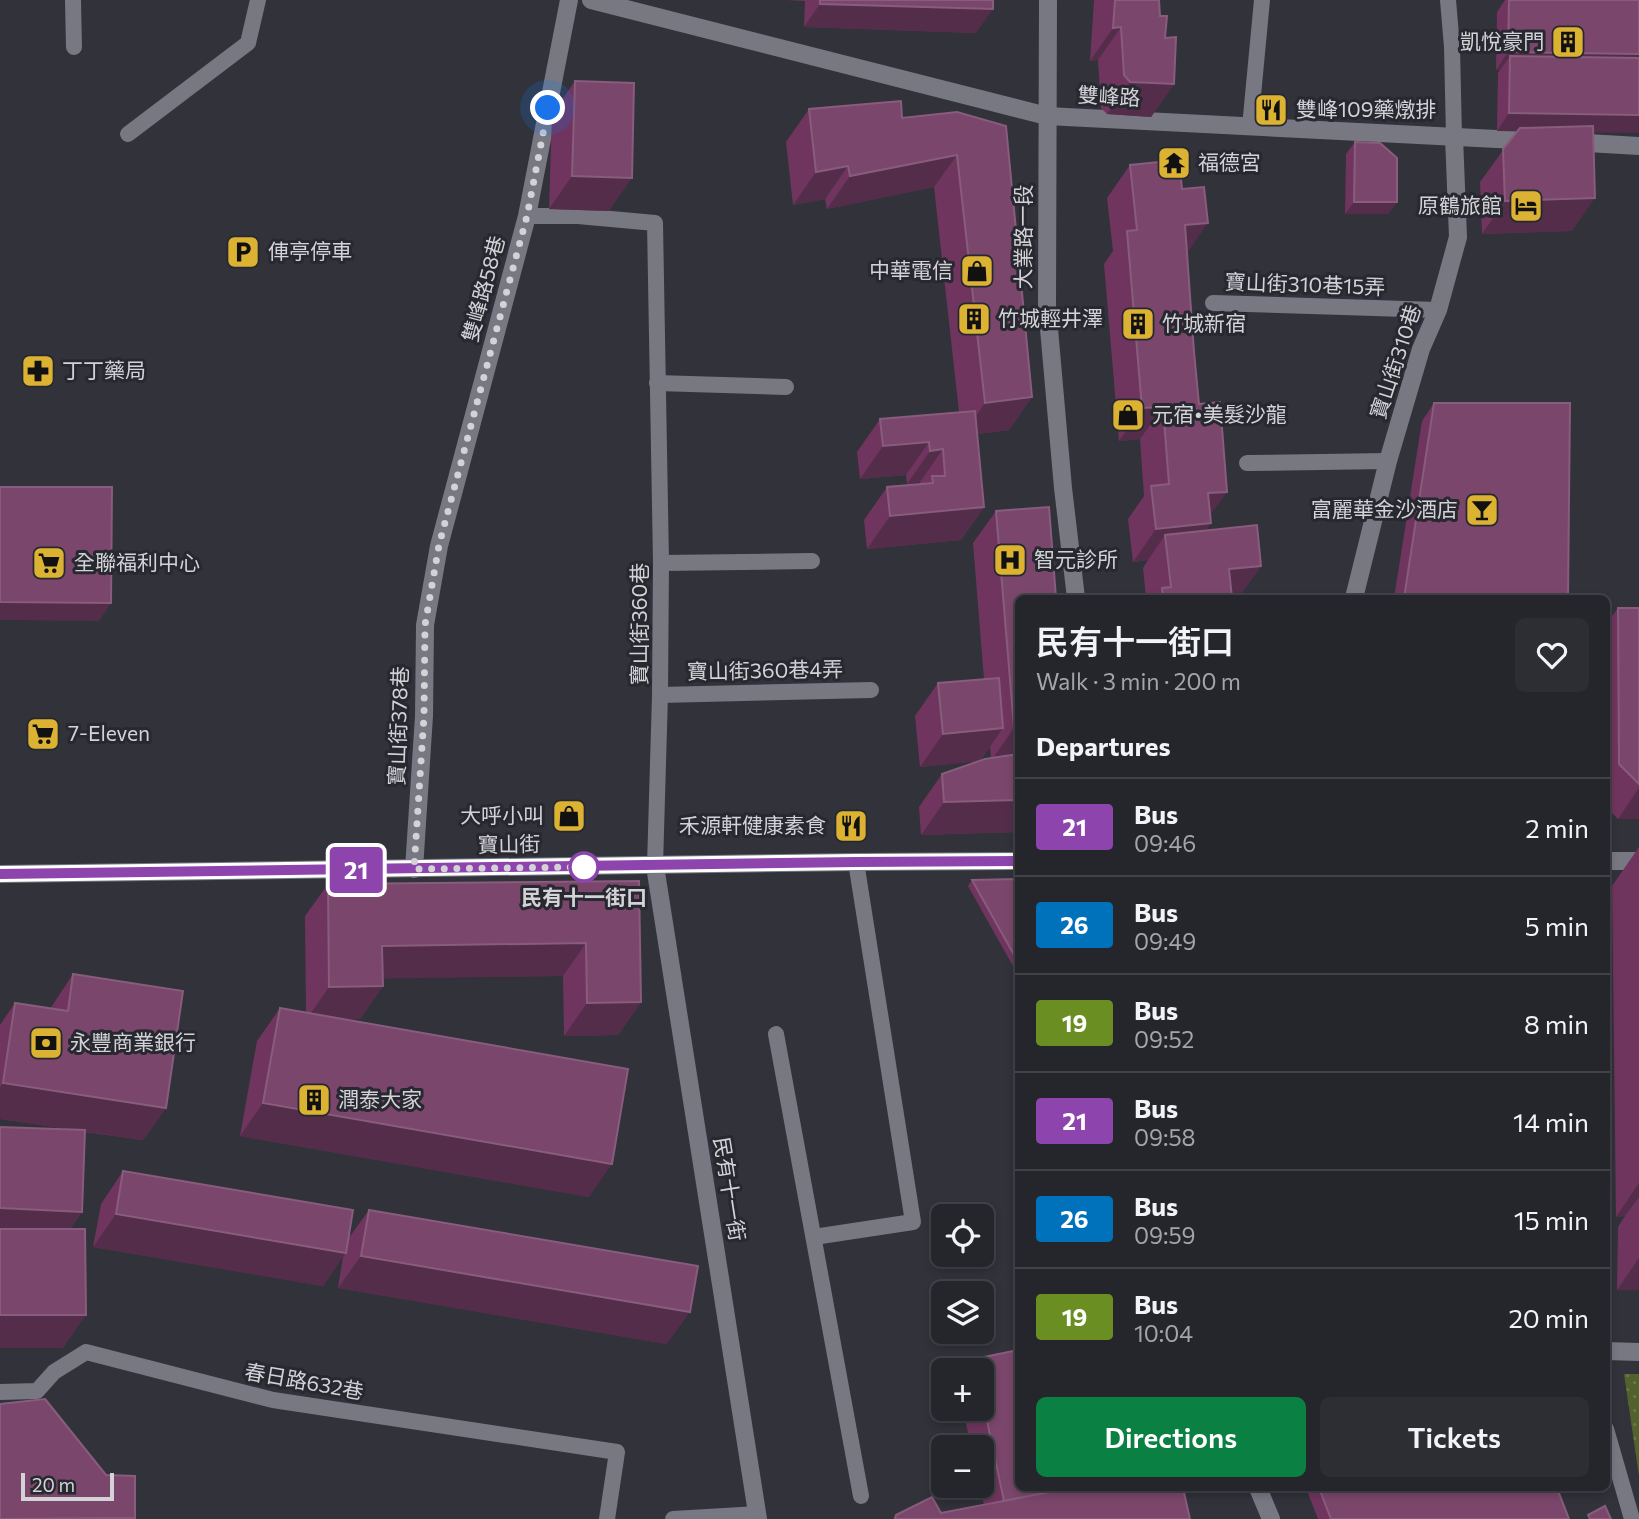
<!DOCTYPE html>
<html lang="en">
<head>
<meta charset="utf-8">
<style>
	:root { --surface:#25262c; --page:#2d2e34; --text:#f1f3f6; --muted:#a3a5a9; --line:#424348; --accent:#0b8043 }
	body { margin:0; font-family:Commissioner,"Noto Sans TC",sans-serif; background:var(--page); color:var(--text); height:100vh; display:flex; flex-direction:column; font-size:26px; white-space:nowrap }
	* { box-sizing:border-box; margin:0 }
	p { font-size:23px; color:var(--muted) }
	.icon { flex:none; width:38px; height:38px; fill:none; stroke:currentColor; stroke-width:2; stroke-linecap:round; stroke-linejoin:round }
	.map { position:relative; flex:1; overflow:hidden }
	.sheet { position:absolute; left:1015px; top:595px; width:595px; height:896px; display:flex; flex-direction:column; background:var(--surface); border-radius:10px; box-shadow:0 4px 10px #0003,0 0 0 2px var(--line) }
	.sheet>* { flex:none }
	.badge { padding:0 14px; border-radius:5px; font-size:24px; line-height:46px }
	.controls { position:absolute; left:931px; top:1204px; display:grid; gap:14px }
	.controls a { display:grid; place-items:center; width:63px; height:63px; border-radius:10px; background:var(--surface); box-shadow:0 4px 10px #0003,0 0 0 2px var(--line); font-size:35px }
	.scale { position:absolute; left:21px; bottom:18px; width:93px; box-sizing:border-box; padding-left:7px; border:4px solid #d2d2d7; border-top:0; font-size:19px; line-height:24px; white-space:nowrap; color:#d2d2d7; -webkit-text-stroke:5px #282830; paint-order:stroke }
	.you { position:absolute; width:35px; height:35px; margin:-18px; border:5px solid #fff; border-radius:50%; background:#1a73e8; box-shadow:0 0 0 10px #1a73e833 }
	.map>.badge { position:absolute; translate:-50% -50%; box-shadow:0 0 0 4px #fff }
	h2 { padding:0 21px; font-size:26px; line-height:63px }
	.round { display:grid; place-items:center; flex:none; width:74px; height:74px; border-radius:10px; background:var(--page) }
	.overview { display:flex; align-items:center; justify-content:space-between; height:119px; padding:0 21px }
	h1 { font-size:33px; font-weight:600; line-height:52px }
	.primary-button { display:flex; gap:14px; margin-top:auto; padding:14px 21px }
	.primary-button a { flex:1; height:80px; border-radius:10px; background:var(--accent); color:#fff; font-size:28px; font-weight:600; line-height:80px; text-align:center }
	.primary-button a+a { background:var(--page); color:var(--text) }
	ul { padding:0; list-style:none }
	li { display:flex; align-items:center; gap:21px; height:98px; padding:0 21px; border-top:2px solid var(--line) }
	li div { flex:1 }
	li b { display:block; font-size:26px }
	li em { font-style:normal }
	li .badge { min-width:77px; font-weight:700; text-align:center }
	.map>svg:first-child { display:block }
	.park { fill:url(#park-dots) }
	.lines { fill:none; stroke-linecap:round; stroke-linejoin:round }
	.lane { stroke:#777882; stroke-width:16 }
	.street { stroke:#777882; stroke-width:18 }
	.wall { fill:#70355e; fill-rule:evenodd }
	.shaded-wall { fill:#532d4a }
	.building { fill:#7b466b; stroke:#885c7c; stroke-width:2 }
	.line-casing { stroke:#fff; stroke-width:16 }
	.line { stroke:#8e44ad; stroke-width:10 }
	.walk { stroke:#d2d2d7; stroke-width:7; stroke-dasharray:0 12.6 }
	.stop-dot { fill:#fff; stroke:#8e44ad; stroke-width:3.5 }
	.labels { text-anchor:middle; stroke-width:6; stroke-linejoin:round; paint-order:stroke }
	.poi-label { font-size:21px; fill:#d2d2d7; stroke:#282830; text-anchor:start }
	.street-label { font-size:21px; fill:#d2d2d7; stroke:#282830 }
	.stop-label { font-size:21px; font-weight:bold; fill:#d2d2d7; stroke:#282830 }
</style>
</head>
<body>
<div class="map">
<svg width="1639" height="1519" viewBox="0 0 1639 1519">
	<defs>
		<pattern id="park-dots" width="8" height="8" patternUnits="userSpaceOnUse" patternTransform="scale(1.75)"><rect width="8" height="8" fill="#53612d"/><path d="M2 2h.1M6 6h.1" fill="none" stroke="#6b774b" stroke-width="1.8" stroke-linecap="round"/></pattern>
	</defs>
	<rect width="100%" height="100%" fill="#31323a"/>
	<!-- park -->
	<polygon class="park" points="1624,1374 1639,1374 1639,1476"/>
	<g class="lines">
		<!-- lane -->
		<g class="lane">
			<polyline points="73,0 74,47"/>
			<polyline points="1448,0 1452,47 1454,137"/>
			<polyline points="1250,127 1262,0"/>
			<polyline points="128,134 248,43 258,0"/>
			<polyline points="527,216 578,216 655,223 661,563 660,695 655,866"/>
			<polyline points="1213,303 1438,310"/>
			<polyline points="657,383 786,387"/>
			<polyline points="1247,463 1388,461"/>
			<polyline points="661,563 812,561"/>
			<polyline points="660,695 871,690"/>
			<polyline points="776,1034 861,1496"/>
			<polyline points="814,1237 913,1222 856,862"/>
			<polyline points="0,1392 37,1391 54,1372 86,1352 273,1400 617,1452 607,1519"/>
			<polyline points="1606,1429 1632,1519"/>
			<polyline points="673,1519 758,1514"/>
		</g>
		<!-- street -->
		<g class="street">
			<polyline points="591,0 1047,116 1535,141"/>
			<polyline points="1048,0 1047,306 1063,488 1076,598"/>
			<polyline points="1570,142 1639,146"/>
			<polyline points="1354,598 1388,461 1421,349 1438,310 1458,237 1454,137"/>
			<polyline points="1606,861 1639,861"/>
			<polyline points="655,866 758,1519"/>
			<polyline points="414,869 424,716 425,625 439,546 527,216 569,0"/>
			<polyline points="0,874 856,862 1018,861"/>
			<polyline points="1606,1351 1639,1352"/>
			<polyline points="1258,1488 1271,1519"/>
		</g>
	</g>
	<!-- wall -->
	<g class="wall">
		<polygon points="786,0 993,0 976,33 804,27 805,1"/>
		<polygon points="1094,0 1159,0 1160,16 1174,84 1151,117 1107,114 1101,108 1098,60 1090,61"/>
		<polygon points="1505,0 1639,0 1593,132 1572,231 1482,234 1480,182 1517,131 1497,131 1498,73 1500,70 1496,70 1497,12"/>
		<polygon points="575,81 609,211 549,209 552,114"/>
		<polygon points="809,109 902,118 957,112 1032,397 1009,430 977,434 984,507 961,540 867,549 864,520 887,487 920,484 920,482 907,484 906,475 860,479 857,452 880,419 959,412 934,187 827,209 825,199 793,205 786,142"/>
		<polygon points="1355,142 1397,202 1388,214 1345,214 1346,154"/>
		<polygon points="1130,165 1187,252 1199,404 1210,516 1206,531 1261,566 1238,598 1146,598 1143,568 1148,560 1133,562 1128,519 1144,496 1140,439 1119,441 1104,264 1113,251 1107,198"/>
		<polygon points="1434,403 1568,598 1394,598 1422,421"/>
		<path d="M 996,511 L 1018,598 L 1018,832 L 921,835 L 919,807 L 942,774 L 979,761 L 920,767 L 915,716 L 938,683 L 984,679 L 973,543 ZM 990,747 L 991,759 L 980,761 Z"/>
		<polygon points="1618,608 1639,608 1639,819 1618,819 1606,807 1606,624"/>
		<polygon points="1639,847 1639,1290 1617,1290 1618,1227 1625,1216 1616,1217 1612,886"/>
		<polygon points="1018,879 1018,975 968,886 972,880"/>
		<polygon points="639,881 641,1002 618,1035 564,1036 563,976 383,978 383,986 360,1019 344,1019 589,1197 240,1136 257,1041 280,1008 306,1012 305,916 328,884"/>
		<polygon points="73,974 166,1108 143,1140 85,1132 82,1212 70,1229 63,1348 75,1130 0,1119 0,1025 15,1003 50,1009"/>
		<polygon points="123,1171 348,1239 369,1210 667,1344 338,1288 343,1256 323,1286 93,1247 101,1204"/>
		<polygon points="1018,1350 1018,1488 1183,1488 1190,1519 893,1519 896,1515 932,1497 941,1513 984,1505 980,1486 982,1486 982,1447 971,1447 963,1409 982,1409 982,1370 966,1370 974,1359"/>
		<polygon points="1306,1488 1557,1488 1569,1519 1318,1519"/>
	</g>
	<!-- shaded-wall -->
	<g class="shaded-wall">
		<polygon points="820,4 993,9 976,33 804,27"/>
		<polygon points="1121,27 1098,60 1090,61 1113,28"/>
		<polygon points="1508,52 1639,54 1639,72 1510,56 1500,70 1496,70"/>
		<polygon points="1130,82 1174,84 1151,117 1107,114"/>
		<polygon points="1509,113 1639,115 1639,133 1497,131"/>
		<polygon points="957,155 934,187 827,209 850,176"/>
		<polygon points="848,166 825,199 793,205 816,172"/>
		<polygon points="572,176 632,178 609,211 549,209"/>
		<polygon points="1595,198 1572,231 1482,234 1505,201"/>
		<polygon points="1354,202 1397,202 1388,214 1345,214"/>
		<polygon points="1208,223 1185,256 1185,225"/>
		<polygon points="1032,397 1009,430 962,436 985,403"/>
		<polygon points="1163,407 1140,439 1119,441 1142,408"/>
		<polygon points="929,442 906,475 860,479 883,446"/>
		<polygon points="943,449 920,482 907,484 930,451"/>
		<polygon points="1227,492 1204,524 1211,523 1188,556 1165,535 1148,560 1133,562 1156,529 1208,493"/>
		<polygon points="984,507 961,540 867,549 890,516"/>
		<polygon points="1261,566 1238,598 1208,598 1229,569"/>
		<polygon points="0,602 111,603 99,621 0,620"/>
		<polygon points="1003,728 980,761 920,767 943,734"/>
		<polygon points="1014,728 1018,728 1018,759 991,761"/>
		<polygon points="1639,788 1639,819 1618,819"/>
		<polygon points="1018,800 1018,832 921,835 944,802"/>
		<polygon points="586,943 563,976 359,979 382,946"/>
		<polygon points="383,986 360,1019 306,1020 329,987"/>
		<polygon points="641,1002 618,1035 564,1036 587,1003"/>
		<polygon points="3,1083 166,1108 143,1140 0,1119 0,1087"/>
		<polygon points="263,1103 612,1164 589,1197 240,1136"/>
		<polygon points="1639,1183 1639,1197 1625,1216 1616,1217"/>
		<polygon points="0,1208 82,1212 59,1245 0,1242"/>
		<polygon points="116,1214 346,1253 323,1286 93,1247"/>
		<polygon points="361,1256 690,1312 667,1344 338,1288"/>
		<polygon points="1639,1258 1639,1290 1617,1290"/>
		<polygon points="0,1315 86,1315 63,1348 0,1348"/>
	</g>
	<!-- building -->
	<g class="building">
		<polygon points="820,0 993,0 993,9 820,4"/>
		<polygon points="1115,0 1159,0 1160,16 1167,16 1165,38 1176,37 1174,84 1130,82 1124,75 1121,27 1113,28"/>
		<polygon points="1509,0 1639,0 1639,54 1508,52"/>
		<polygon points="1510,56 1639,58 1639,115 1509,113"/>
		<polygon points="575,81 634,83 632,178 572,176"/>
		<polygon points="901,101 902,118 957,112 1006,126 1032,397 985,403 957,155 850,176 848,166 816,172 809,109"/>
		<polygon points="1593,126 1595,198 1505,201 1503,149 1520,128"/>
		<polygon points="1355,142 1380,143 1397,158 1397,202 1354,202"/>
		<polygon points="1179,160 1182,189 1204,187 1208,223 1185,225 1194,352 1199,404 1220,402 1227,492 1208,493 1211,523 1156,529 1151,486 1169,484 1163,407 1142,408 1127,231 1137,230 1130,165"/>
		<polygon points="1434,403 1570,403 1568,598 1404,598"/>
		<polygon points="975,411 984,507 890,516 887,487 933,483 932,476 945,476 943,449 930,451 929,442 883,446 880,419"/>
		<polygon points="0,487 112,487 111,603 0,602"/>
		<polygon points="1049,507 1056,598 1018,598 1018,728 1014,728 996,511"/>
		<polygon points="1257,525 1261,566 1229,569 1232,598 1163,598 1162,588 1171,587 1165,535"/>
		<polygon points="1618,608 1639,608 1639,784 1619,764"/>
		<polygon points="999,678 1003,728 943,734 938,683"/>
		<polygon points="1018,754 1018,800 944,802 942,774 985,759"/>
		<polygon points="1018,879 1018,962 972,880"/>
		<polygon points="639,881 641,1002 587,1003 586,943 382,946 383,986 329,987 328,884"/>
		<polygon points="73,974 183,991 166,1108 3,1083 15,1003 68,1011"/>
		<polygon points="280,1008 628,1069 612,1164 263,1103"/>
		<polygon points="0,1127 85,1130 82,1212 0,1208"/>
		<polygon points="123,1171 353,1210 346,1253 116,1214"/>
		<polygon points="369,1210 698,1266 690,1312 361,1256"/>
		<polygon points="0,1229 85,1229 86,1315 0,1315"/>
		<polygon points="1018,1350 1018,1488 1071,1488 1004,1501 982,1397 982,1370 976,1370 974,1359"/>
		<polygon points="45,1399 106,1475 135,1476 135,1518 0,1519 0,1404"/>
		<polygon points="1071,1488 1183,1488 1190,1519 895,1519 896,1515 932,1497 941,1513"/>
		<polygon points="1319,1488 1557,1488 1569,1519 1331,1519"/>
		<polygon points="1605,1506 1611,1519 1590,1519 1588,1515"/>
	</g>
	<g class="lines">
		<defs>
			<polyline id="line" points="0,874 856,862 1018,861"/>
		</defs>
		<!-- line casing -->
		<use href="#line" class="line-casing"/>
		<!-- line -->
		<use href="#line" class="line"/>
		<!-- walk -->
		<polyline class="walk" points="548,108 527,216 439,545 425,625 424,716 414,869 584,867"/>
	</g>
	<!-- icons -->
	<defs>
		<symbol id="building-square" viewBox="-11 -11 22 22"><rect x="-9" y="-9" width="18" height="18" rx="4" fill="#dcb233" stroke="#282830"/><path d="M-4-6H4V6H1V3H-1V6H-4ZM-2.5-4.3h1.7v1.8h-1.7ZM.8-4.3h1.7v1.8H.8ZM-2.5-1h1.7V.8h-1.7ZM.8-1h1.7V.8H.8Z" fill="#111"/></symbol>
		<symbol id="restaurant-square" viewBox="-11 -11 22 22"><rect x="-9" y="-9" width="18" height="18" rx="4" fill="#dcb233" stroke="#282830"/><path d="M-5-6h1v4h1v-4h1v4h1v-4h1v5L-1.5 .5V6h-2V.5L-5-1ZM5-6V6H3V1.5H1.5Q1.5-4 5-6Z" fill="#111"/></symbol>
		<symbol id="temple-square" viewBox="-11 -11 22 22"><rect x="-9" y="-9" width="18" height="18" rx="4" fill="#dcb233" stroke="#282830"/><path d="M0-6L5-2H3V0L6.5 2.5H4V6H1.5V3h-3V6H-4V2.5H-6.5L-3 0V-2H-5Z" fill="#111"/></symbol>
		<symbol id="hotel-square" viewBox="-11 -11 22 22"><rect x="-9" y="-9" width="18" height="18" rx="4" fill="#dcb233" stroke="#282830"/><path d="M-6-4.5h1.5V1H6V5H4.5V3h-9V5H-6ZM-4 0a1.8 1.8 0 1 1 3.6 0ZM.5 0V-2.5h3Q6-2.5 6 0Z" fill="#111"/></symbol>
		<symbol id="parking-square" viewBox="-11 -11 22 22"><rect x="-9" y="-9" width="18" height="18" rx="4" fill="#dcb233" stroke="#282830"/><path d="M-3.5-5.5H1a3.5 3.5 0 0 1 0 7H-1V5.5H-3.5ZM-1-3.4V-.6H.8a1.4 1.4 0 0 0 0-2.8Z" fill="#111"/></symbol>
		<symbol id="shop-square" viewBox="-11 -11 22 22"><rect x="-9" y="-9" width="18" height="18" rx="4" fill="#dcb233" stroke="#282830"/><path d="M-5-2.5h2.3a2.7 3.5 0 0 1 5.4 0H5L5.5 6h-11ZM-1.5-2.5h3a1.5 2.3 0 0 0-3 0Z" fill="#111"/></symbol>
		<symbol id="pharmacy-square" viewBox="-11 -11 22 22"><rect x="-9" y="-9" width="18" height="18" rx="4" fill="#dcb233" stroke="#282830"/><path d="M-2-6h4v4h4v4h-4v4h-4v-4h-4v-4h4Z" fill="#111"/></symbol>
		<symbol id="bar-square" viewBox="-11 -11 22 22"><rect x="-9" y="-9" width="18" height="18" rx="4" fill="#dcb233" stroke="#282830"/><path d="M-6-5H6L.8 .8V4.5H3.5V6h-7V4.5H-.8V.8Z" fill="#111"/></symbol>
		<symbol id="hospital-square" viewBox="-11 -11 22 22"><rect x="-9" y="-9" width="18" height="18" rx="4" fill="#dcb233" stroke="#282830"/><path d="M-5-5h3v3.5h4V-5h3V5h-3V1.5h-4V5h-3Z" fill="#111"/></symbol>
		<symbol id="supermarket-square" viewBox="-11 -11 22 22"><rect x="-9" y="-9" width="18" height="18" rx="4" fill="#dcb233" stroke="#282830"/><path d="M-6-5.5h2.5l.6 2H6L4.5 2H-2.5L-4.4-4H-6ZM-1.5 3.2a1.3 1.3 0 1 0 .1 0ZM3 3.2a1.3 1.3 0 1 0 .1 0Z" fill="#111"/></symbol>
		<symbol id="bank-square" viewBox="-11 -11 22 22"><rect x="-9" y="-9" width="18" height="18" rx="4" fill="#dcb233" stroke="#282830"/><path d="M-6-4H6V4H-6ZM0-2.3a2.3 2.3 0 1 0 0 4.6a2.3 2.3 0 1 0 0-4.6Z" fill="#111"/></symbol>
	</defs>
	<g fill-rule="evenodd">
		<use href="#building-square" x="1549" y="23" width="38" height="38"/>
		<use href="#restaurant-square" x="1252" y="91" width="38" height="38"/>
		<use href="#temple-square" x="1155" y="144" width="38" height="38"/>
		<use href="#hotel-square" x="1507" y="187" width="38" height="38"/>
		<use href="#parking-square" x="224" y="233" width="38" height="38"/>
		<use href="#shop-square" x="958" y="252" width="38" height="38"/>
		<use href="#building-square" x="955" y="300" width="38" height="38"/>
		<use href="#building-square" x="1119" y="305" width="38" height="38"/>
		<use href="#pharmacy-square" x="19" y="352" width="38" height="38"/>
		<use href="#shop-square" x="1109" y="396" width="38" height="38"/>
		<use href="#bar-square" x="1463" y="491" width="38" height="38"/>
		<use href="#hospital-square" x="991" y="541" width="38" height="38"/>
		<use href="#supermarket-square" x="30" y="544" width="38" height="38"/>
		<use href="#supermarket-square" x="24" y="715" width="38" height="38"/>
		<use href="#shop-square" x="550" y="797" width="38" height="38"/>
		<use href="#restaurant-square" x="832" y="807" width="38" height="38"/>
		<use href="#bank-square" x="27" y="1024" width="38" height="38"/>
		<use href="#building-square" x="295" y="1081" width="38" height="38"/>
	</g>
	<!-- markers -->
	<circle class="stop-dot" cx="584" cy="867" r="14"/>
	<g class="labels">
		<!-- poi labels -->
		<g class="poi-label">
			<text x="1544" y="49" text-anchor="end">凱悅豪門</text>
			<text x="1296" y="117">雙峰109藥燉排</text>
			<text x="1198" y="170">福德宮</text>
			<text x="1502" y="213" text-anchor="end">原鶴旅館</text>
			<text x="268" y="259">俥亭停車</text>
			<text x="953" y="278" text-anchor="end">中華電信</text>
			<text x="998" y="326">竹城輕井澤</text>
			<text x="1162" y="331">竹城新宿</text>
			<text x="62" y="378">丁丁藥局</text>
			<text x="1152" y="422">元宿•美髮沙龍</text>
			<text x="1458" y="517" text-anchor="end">富麗華金沙酒店</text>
			<text x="1034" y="567">智元診所</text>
			<text x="74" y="570">全聯福利中心</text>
			<text x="68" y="741">7-Eleven</text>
			<text x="544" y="823" text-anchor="end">大呼小叫</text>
			<text x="826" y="833" text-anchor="end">禾源軒健康素食</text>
			<text x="70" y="1050">永豐商業銀行</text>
			<text x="338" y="1107">潤泰大家</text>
		</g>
		<!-- street labels -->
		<g class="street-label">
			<text transform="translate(1109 97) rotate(3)" y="7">雙峰路</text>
			<text transform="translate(1024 237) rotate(-90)" y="7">大業路一段</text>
			<text transform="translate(1305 285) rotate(2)" y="7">寶山街310巷15弄</text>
			<text transform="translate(484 289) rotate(-75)" y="7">雙峰路58巷</text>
			<text transform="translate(1396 362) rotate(-72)" y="7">寶山街310巷</text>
			<text transform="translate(640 624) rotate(-90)" y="7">寶山街360巷</text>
			<text transform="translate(765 671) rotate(-1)" y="7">寶山街360巷4弄</text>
			<text transform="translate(399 726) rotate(-88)" y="7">寶山街378巷</text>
			<text transform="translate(509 845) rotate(-1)" y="7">寶山街</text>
			<text transform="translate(729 1189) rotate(81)" y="7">民有十一街</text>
			<text transform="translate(304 1382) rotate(10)" y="7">春日路632巷</text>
		</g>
		<!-- stop labels -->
		<g class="stop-label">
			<text x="584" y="905">民有十一街口</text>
		</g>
	</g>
</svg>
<div class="controls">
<a><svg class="icon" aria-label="locate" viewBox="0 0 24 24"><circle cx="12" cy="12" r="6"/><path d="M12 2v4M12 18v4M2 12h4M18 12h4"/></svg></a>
<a><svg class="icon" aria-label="layers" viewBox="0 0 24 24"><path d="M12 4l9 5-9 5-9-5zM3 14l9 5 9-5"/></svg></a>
<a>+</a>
<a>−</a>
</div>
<div class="scale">20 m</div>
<div class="you" style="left:548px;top:108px"></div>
<b class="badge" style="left:356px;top:870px;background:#8e44ad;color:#fff">21</b>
<section class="sheet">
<div class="overview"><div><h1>民有十一街口</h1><p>Walk · 3 min · 200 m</p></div><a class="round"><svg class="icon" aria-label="heart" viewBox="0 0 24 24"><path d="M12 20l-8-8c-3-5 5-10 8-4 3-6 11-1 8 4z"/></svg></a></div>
<h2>Departures</h2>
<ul>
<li><span class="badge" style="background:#8e44ad;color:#fff">21</span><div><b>Bus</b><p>09:46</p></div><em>2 min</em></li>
<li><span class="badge" style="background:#0072bc;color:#fff">26</span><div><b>Bus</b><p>09:49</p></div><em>5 min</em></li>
<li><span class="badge" style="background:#6b8e23;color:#fff">19</span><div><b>Bus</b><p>09:52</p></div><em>8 min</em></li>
<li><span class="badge" style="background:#8e44ad;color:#fff">21</span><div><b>Bus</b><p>09:58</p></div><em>14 min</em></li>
<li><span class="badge" style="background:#0072bc;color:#fff">26</span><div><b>Bus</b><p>09:59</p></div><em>15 min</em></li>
<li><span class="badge" style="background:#6b8e23;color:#fff">19</span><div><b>Bus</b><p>10:04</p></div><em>20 min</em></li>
</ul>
<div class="primary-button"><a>Directions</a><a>Tickets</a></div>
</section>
</div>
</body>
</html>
